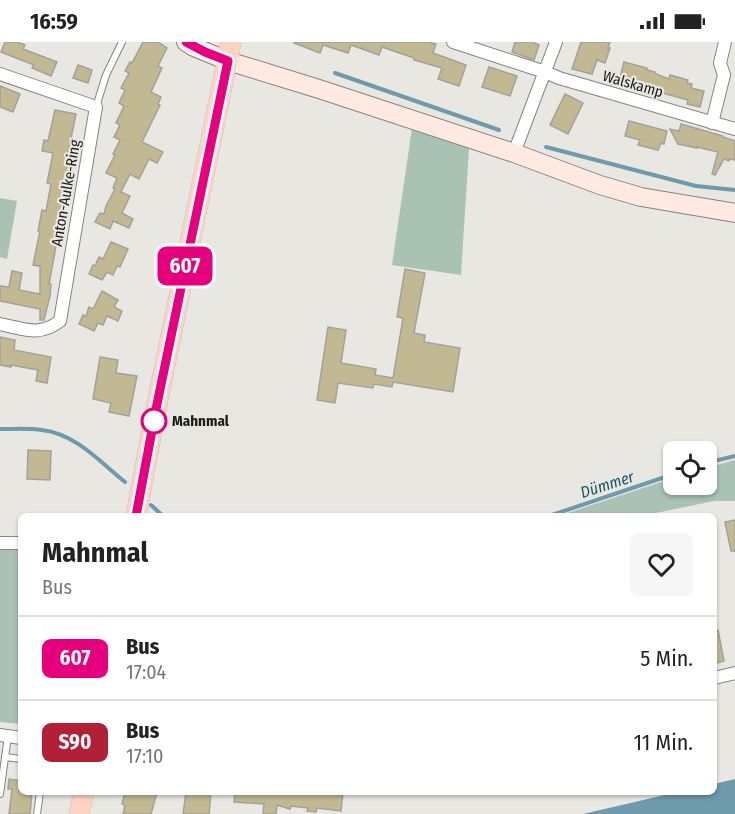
<!DOCTYPE html>
<html lang="de">
<head>
<meta charset="utf-8">
<style>
	:root { --surface:#fff; --page:#f6f6f6; --text:#222; --muted:#767676; --line:#e0e0e0 }
	body { margin:0; font-family:"Fira Sans Condensed",sans-serif; background:var(--page); color:var(--text); height:100vh; display:flex; flex-direction:column; font-size:22px; white-space:nowrap }
	* { box-sizing:border-box; margin:0 }
	p { font-size:20px; color:var(--muted) }
	.icon { flex:none; width:33px; height:33px; fill:none; stroke:currentColor; stroke-width:2; stroke-linecap:round; stroke-linejoin:round }
	.map { position:relative; flex:1; overflow:hidden }
	.side { position:absolute; left:18px; top:471px; width:699px; height:282px; display:flex; flex-direction:column; background:var(--surface); border-radius:9px; box-shadow:0 2px 4px #0004 }
	.side>* { flex:none }
	.badge { padding:0 12px; border-radius:9px; font-size:21px; line-height:39px }
	.tools { position:absolute; left:663px; top:399px; display:grid; gap:12px }
	.tools a { display:grid; place-items:center; width:54px; height:54px; border-radius:9px; background:var(--surface); box-shadow:0 2px 4px #0004; font-size:30px }
	.map>.badge { position:absolute; translate:-50% -50%; box-shadow:0 0 0 3px #fff }
	.round { display:grid; place-items:center; flex:none; width:63px; height:63px; border-radius:9px; background:var(--page) }
	.overview { display:flex; align-items:center; justify-content:space-between; height:102px; padding:0 24px }
	h1 { font-size:28px; font-weight:700; line-height:45px }
	ul { padding:0; list-style:none }
	li { display:flex; align-items:center; gap:18px; height:84px; padding:0 24px; border-top:2px solid var(--line) }
	li div { flex:1 }
	li b { display:block; font-size:22px }
	li em { font-style:normal }
	li .badge { min-width:66px; font-weight:700; text-align:center }
	.status { display:flex; justify-content:space-between; align-items:center; height:42px; padding:0 30px; background:var(--surface); direction:ltr }
	.status svg { height:16px; fill:currentColor }
	.map>svg:first-child { display:block }
	.green { fill:#a9c2b4 }
	.water { fill:#6f9aab }
	.lines { fill:none; stroke-linecap:round; stroke-linejoin:round }
	.stream { stroke:#6f9aab; stroke-width:4 }
	.building { fill:#c2b892; stroke:#a2a19b; stroke-width:1.5 }
	.lane-casing { stroke:#85837e; stroke-width:8 }
	.street-casing { stroke:#85837e; stroke-width:14 }
	.secondary-casing { stroke:#85837e; stroke-width:20 }
	.primary-casing { stroke:#c4c4c3; stroke-width:21 }
	.lane { stroke:#fff; stroke-width:6 }
	.street { stroke:#fff; stroke-width:12 }
	.secondary { stroke:#ffe9e0; stroke-width:18 }
	.primary { stroke:#ffd3c1; stroke-width:20 }
	.line-casing { stroke:#fff; stroke-width:14 }
	.line { stroke:#e6007e; stroke-width:9 }
	.stop-dot { fill:#fff; stroke:#e6007e; stroke-width:3 }
	.labels { text-anchor:middle; stroke-width:4.5; stroke-linejoin:round; paint-order:stroke }
	.street-label { font-size:15px; fill:#1d1c1a; stroke:#e8e7e1 }
	.stop-label { font-size:15px; font-weight:bold; fill:#1d1c1a; stroke:#e8e7e1; text-anchor:start }
	.water-label { font-size:16px; font-style:italic; fill:#1b5467; stroke:#e8e7e1 }
</style>
</head>
<body>
<div class="status"><b>16:59</b><svg viewBox="0 0 49 12"><path d="M0 12V9h3v3zM5 12V6h3v6zM10 12V3h3v9zM15 12V0h3v12zM26 1h20v11H26zM47 4h2v5h-2z"/></svg></div>
<div class="map">
<svg width="735" height="772" viewBox="0 0 735 772">
	<rect width="100%" height="100%" fill="#e8e7e1"/>
	<!-- green -->
	<g class="green">
		<polygon points="412,86 469,106 461,233 392,223"/>
		<polygon points="0,156 17,159 7,217 0,215"/>
		<polygon points="735,418 735,459 714,459 641,474 559,474 673,436 674,442 706,442 707,426"/>
		<polygon points="0,506 21,507 21,682 0,680"/>
	</g>
	<!-- water -->
	<polygon class="water" points="735,737 735,772 583,772 678,750 714,750 714,742"/>
	<g class="lines">
		<!-- stream -->
		<g class="stream">
			<polyline points="335,31 499,88"/>
			<polyline points="546,105 696,144 735,148"/>
			<path d="M 0,387 C 14,387 29,386 42,388 C 76,392 100,420 125,440"/>
			<polyline points="706,421 735,414"/>
			<polyline points="151,463 163,474"/>
			<polyline points="549,474 674,432"/>
		</g>
	</g>
	<!-- building -->
	<g class="building">
		<polygon points="5,0 17,0 25,3 23,7 57,20 51,34 32,26 34,23 1,10"/>
		<polygon points="143,0 158,0 167,6 158,24 162,26 151,50 161,55 158,62 160,63 142,100 163,110 157,121 149,117 139,137 130,132 121,150 130,154 122,171 133,177 129,186 113,179 110,187 95,180 100,171 104,172 106,164 115,147 113,146 117,136 106,131 115,113 113,112 120,98 114,95 120,83 116,81 124,64 119,61 125,48 121,46 129,31 125,29 130,20 132,21"/>
		<polygon points="294,0 428,0 436,2 433,11 466,23 459,44 438,37 442,26 414,18 414,16 382,5 379,13 351,3 348,11 323,3 320,11 294,1"/>
		<polygon points="515,0 532,0 539,3 534,18 512,10"/>
		<polygon points="581,0 610,0 608,6 610,6 605,21 597,18 592,32 572,27"/>
		<polygon points="624,20 647,26 647,28 655,30 656,32 669,37 670,33 688,38 687,41 692,42 691,46 704,49 700,65 687,62 688,58 655,49 654,53 618,43"/>
		<polygon points="78,23 92,28 88,41 73,36"/>
		<polygon points="489,25 517,34 510,54 482,45"/>
		<polygon points="0,44 20,52 13,70 0,65"/>
		<polygon points="565,52 583,61 568,92 550,83"/>
		<polygon points="55,68 76,72 68,111 73,112 49,242 51,242 50,254 44,278 40,278 40,267 0,259 0,244 9,245 12,229 22,231 19,248 40,252 40,224 33,223 40,189 38,189 42,168 46,169 51,142 47,141 53,111 42,109 44,98 48,99"/>
		<polygon points="629,79 667,89 664,102 661,101 658,108 638,103 640,98 625,94"/>
		<polygon points="681,82 723,94 723,95 735,99 735,118 729,117 729,119 724,117 715,133 712,132 718,110 697,105 697,106 678,102 670,87 679,89"/>
		<polygon points="111,200 128,207 120,225 117,224 113,233 107,230 102,238 89,232 93,223 95,224 99,215 103,217"/>
		<polygon points="405,227 425,231 414,291 425,293 424,300 460,306 453,350 393,340 392,345 374,342 373,346 338,341 335,361 317,358 328,285 346,288 341,321 376,327 375,333 393,336 403,276 397,275"/>
		<polygon points="102,249 118,258 114,265 122,269 118,279 107,274 103,283 98,281 94,289 79,282 83,273 86,274 89,265 93,267"/>
		<polygon points="0,295 15,298 14,308 51,315 47,341 36,339 38,328 11,323 11,325 0,323"/>
		<polygon points="100,315 118,318 116,331 137,334 129,374 109,370 111,361 93,357"/>
		<polygon points="28,408 51,409 50,438 27,437"/>
		<polygon points="735,478 735,509 731,509 725,480"/>
		<polygon points="714,588 718,588 724,619 714,622"/>
		<polygon points="9,737 21,739 21,750 32,750 30,772 9,772 12,747 8,747"/>
		<polygon points="125,750 157,750 151,772 123,772 125,763 122,762"/>
		<polygon points="186,750 211,750 209,772 183,772"/>
		<polygon points="235,750 343,750 341,769 317,766 316,770 307,769 308,766 291,764 290,767 277,763 276,772 263,772 264,762 234,760"/>
	</g>
	<g class="lines">
		<defs>
			<g id="lane">
				<polyline points="96,65 106,33 122,0"/>
				<polyline points="5,715 21,717"/>
				<polyline points="0,752 8,694"/>
				<polyline points="37,772 40,750"/>
			</g>
			<g id="street">
				<polyline points="453,0 545,30 559,36 735,87"/>
				<path d="M 0,32 L 96,65 L 60,279 C 39,295 24,287 0,282"/>
				<polyline points="712,81 724,33 720,21 725,0"/>
				<polyline points="514,111 556,0"/>
				<polyline points="0,501 21,501"/>
				<polyline points="714,636 735,631"/>
				<polyline points="0,693 21,696"/>
			</g>
			<polyline id="secondary" points="186,0 194,5 228,19 319,47 514,111 600,143 641,155 735,171"/>
			<g id="primary">
				<polyline points="136,474 156,367 231,0"/>
				<polyline points="79,772 84,750"/>
			</g>
		</defs>
		<!-- lane casing -->
		<use href="#lane" class="lane-casing"/>
		<!-- street casing -->
		<use href="#street" class="street-casing"/>
		<!-- secondary casing -->
		<use href="#secondary" class="secondary-casing"/>
		<!-- primary casing -->
		<use href="#primary" class="primary-casing"/>
		<!-- lane -->
		<use href="#lane" class="lane"/>
		<!-- street -->
		<use href="#street" class="street"/>
		<!-- secondary -->
		<use href="#secondary" class="secondary"/>
		<!-- primary -->
		<use href="#primary" class="primary"/>
	</g>
	<g class="lines">
		<defs>
			<polyline id="line" points="136,474 156,367 228,19 205,10 186,0"/>
		</defs>
		<!-- line casing -->
		<use href="#line" class="line-casing"/>
		<!-- line -->
		<use href="#line" class="line"/>
	</g>
	<!-- markers -->
	<circle class="stop-dot" cx="154" cy="379" r="12"/>
	<g class="labels">
		<!-- street labels -->
		<g class="street-label">
			<text transform="translate(633 42) rotate(16)" y="5">Walskamp</text>
			<text transform="translate(66 151) rotate(-80)" y="5">Anton-Aulke-Ring</text>
		</g>
		<!-- stop labels -->
		<g class="stop-label">
			<text x="172" y="384">Mahnmal</text>
		</g>
		<!-- water labels -->
		<g class="water-label">
			<text transform="translate(607 442) rotate(-18)" y="6">Dümmer</text>
		</g>
	</g>
</svg>
<div class="tools">
<a><svg class="icon" aria-label="locate" viewBox="0 0 24 24"><circle cx="12" cy="12" r="6"/><path d="M12 2v4M12 18v4M2 12h4M18 12h4"/></svg></a>
</div>
<b class="badge" style="left:185px;top:224px;background:#e6007e;color:#fff">607</b>
<section class="side">
<div class="overview"><div><h1>Mahnmal</h1><p>Bus</p></div><a class="round"><svg class="icon" aria-label="heart" viewBox="0 0 24 24"><path d="M12 20l-8-8c-3-5 5-10 8-4 3-6 11-1 8 4z"/></svg></a></div>
<ul>
<li><span class="badge" style="background:#e6007e;color:#fff">607</span><div><b>Bus</b><p>17:04</p></div><em>5 Min.</em></li>
<li><span class="badge" style="background:#b22037;color:#fff">S90</span><div><b>Bus</b><p>17:10</p></div><em>11 Min.</em></li>
</ul>
</section>
</div>
</body>
</html>
